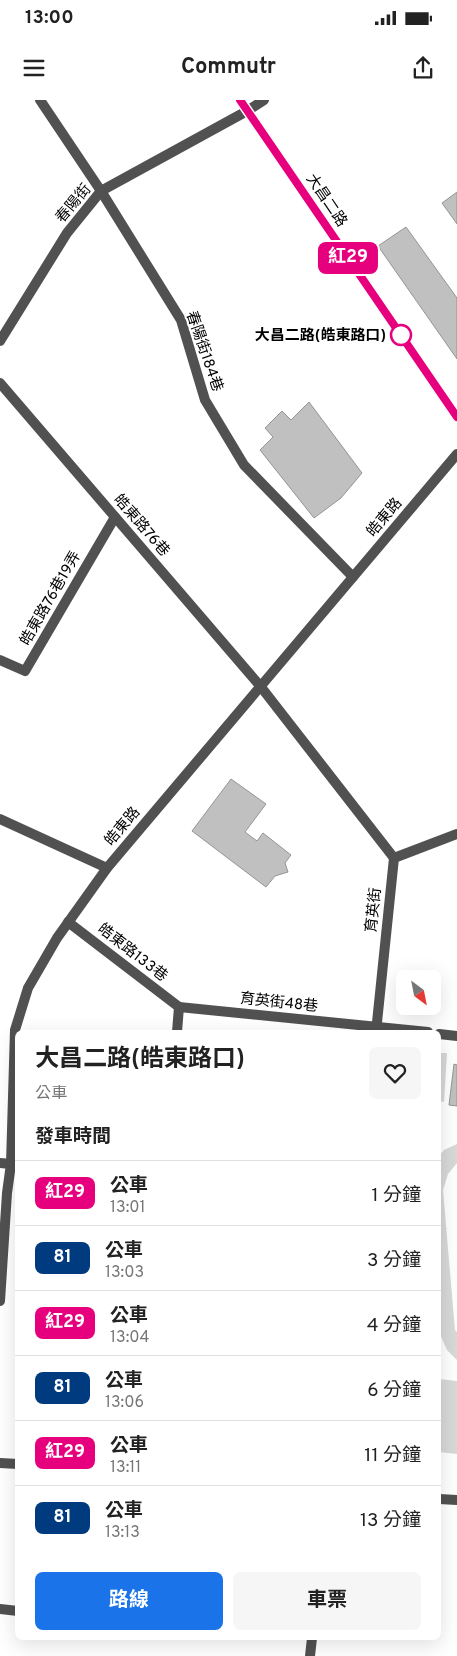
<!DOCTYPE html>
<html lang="zh-TW">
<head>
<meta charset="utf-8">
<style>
	:root { --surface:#fff; --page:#f6f6f6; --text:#222; --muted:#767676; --line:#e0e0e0; --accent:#1a73e8 }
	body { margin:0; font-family:Overpass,"Noto Sans TC",sans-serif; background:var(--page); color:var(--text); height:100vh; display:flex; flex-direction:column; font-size:19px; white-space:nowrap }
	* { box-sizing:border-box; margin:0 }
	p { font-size:16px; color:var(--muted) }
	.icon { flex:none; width:28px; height:28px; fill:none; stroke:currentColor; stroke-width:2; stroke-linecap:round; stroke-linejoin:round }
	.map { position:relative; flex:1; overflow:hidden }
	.side { position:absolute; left:15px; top:930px; width:426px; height:610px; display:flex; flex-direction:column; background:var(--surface); border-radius:8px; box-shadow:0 5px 20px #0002 }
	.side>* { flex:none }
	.badge { padding:0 10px; border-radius:8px; font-size:18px; line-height:32px }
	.needle { width:32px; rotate:148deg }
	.tools { position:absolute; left:396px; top:870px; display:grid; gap:10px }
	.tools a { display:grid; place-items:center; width:45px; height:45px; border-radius:8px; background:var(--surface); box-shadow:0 5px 20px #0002; font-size:25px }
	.map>.badge { position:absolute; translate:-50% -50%; box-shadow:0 0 0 2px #fff }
	h2 { padding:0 20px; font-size:19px; line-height:45px }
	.round { display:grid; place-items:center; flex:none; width:52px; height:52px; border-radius:8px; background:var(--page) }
	.headline { display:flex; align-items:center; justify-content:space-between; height:85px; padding:0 20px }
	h1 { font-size:24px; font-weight:700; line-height:38px }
	.button { display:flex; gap:10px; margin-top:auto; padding:10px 20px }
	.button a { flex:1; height:58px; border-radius:8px; background:var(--accent); color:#fff; font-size:20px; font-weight:700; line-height:58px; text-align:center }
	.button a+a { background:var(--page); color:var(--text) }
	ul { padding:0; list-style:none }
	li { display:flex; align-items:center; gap:15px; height:65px; padding:0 20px; border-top:1px solid var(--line) }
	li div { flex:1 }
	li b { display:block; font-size:19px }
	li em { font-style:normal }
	li .badge { min-width:55px; font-weight:700; text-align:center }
	.status { display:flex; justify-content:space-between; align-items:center; height:35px; padding:0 25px; background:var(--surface); direction:ltr }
	.status svg { height:14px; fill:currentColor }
	header { display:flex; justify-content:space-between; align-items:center; height:65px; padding:0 20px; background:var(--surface); font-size:22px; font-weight:700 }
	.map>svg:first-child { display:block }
	.green { fill:#d8d8d8 }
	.building { fill:#c0c0c0; stroke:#959595 }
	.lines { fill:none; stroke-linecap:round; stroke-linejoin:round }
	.service { stroke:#515151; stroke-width:10 }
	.minor { stroke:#515151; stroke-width:10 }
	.tertiary { stroke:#515151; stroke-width:10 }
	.line-casing { stroke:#fff; stroke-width:11 }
	.line { stroke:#e6007e; stroke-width:8 }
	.stop-dot { fill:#fff; stroke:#e6007e; stroke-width:2.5 }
	.labels { text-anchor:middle; stroke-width:4; stroke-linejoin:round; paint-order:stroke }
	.street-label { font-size:15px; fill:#000; stroke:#fff }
	.stop-label { font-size:15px; font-weight:bold; fill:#000; stroke:#fff; text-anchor:end }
</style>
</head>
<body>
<div class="status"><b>13:00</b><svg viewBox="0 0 49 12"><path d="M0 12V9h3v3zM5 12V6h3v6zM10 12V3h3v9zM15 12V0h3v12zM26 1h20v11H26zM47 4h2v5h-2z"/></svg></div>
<header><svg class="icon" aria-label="menu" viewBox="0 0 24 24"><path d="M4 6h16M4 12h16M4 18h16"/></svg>Commutr<svg class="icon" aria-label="share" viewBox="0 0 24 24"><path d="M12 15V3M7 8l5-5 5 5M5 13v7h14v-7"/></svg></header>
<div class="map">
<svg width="457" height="1556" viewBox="0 0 457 1556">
	<rect width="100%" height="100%" fill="#fff"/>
	<!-- green -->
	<g class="green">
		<polygon points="439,953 447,953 444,1002 439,1001"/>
		<polygon points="457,1044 457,1063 448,1074 443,1090 455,1230 457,1232 457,1260 447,1250 439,1232 439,1056 444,1050"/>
		<polygon points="439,1279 457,1281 457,1354 439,1352"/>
	</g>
	<!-- building -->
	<g class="building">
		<polygon points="457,92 457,124 442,103"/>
		<polygon points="406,127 457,198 457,259 378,146"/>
		<polygon points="309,302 362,373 341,398 314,418 260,350 273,337 265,328 282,311 291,320"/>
		<polygon points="231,679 266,704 245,732 257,741 263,733 291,755 285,763 288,772 275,776 266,787 192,731"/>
		<polygon points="454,964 457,965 457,1006 449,1005"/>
	</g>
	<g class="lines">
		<!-- service -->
		<g class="service">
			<polyline points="40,0 101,91 181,220 205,300 244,365 353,477"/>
			<polyline points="0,283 261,587 394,758"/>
			<polyline points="0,560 25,571 115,417"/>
			<polyline points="0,719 107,768"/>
			<polyline points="68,822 179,907"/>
			<polyline points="179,907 428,932"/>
			<polyline points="177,932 179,907"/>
			<polyline points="439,934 457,936"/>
			<polyline points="0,1063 11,1064"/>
		</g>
		<!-- minor -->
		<g class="minor">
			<polyline points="0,241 67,133 101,91 247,11 264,0"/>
			<polyline points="376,932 394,758 457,734"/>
			<polyline points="0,1201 7,1093 11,1064 15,930 28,888 57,838 107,768 457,354"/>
			<polyline points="0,1363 18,1364"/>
			<polyline points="439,1399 457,1400"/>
			<polyline points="0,1509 18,1511"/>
			<polyline points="310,1556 312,1538"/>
		</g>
		<!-- tertiary -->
		<polyline class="tertiary" points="240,0 457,317"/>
	</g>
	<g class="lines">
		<defs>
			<polyline id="line" points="240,0 457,317"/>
		</defs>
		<!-- line casing -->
		<use href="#line" class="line-casing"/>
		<!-- line -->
		<use href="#line" class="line"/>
	</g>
	<!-- markers -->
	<circle class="stop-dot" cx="401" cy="235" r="10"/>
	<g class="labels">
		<!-- street labels -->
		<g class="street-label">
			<text transform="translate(327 100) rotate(56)" y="5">大昌二路</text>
			<text transform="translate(73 103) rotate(-50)" y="5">春陽街</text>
			<text transform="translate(205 251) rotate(71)" y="5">春陽街184巷</text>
			<text transform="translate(384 417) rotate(-50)" y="5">皓東路</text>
			<text transform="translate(142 425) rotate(49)" y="5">皓東路76巷</text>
			<text transform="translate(50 498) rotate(-60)" y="5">皓東路76巷19弄</text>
			<text transform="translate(122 726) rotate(-50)" y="5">皓東路</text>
			<text transform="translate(373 810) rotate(-84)" y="5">育英街</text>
			<text transform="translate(133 852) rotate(38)" y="5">皓東路133巷</text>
			<text transform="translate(279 902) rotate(6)" y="5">育英街48巷</text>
		</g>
		<!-- stop labels -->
		<g class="stop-label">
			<text x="386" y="240">大昌二路(皓東路口)</text>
		</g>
	</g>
</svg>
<div class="tools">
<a><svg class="needle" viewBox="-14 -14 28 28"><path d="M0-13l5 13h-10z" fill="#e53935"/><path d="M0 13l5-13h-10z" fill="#767676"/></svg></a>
</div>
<b class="badge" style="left:348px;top:158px;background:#e6007e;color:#fff">紅29</b>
<section class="side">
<div class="headline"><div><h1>大昌二路(皓東路口)</h1><p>公車</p></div><a class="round"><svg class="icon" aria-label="heart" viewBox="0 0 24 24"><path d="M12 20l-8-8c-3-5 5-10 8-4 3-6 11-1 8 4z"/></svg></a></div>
<h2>發車時間</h2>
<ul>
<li><span class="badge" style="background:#e6007e;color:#fff">紅29</span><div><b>公車</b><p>13:01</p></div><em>1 分鐘</em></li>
<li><span class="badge" style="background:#003b80;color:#fff">81</span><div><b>公車</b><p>13:03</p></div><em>3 分鐘</em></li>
<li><span class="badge" style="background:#e6007e;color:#fff">紅29</span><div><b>公車</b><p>13:04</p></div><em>4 分鐘</em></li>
<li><span class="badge" style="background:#003b80;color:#fff">81</span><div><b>公車</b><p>13:06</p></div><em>6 分鐘</em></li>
<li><span class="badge" style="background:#e6007e;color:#fff">紅29</span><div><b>公車</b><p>13:11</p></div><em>11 分鐘</em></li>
<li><span class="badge" style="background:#003b80;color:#fff">81</span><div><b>公車</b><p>13:13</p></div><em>13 分鐘</em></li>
</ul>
<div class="button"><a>路線</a><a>車票</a></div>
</section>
</div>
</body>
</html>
